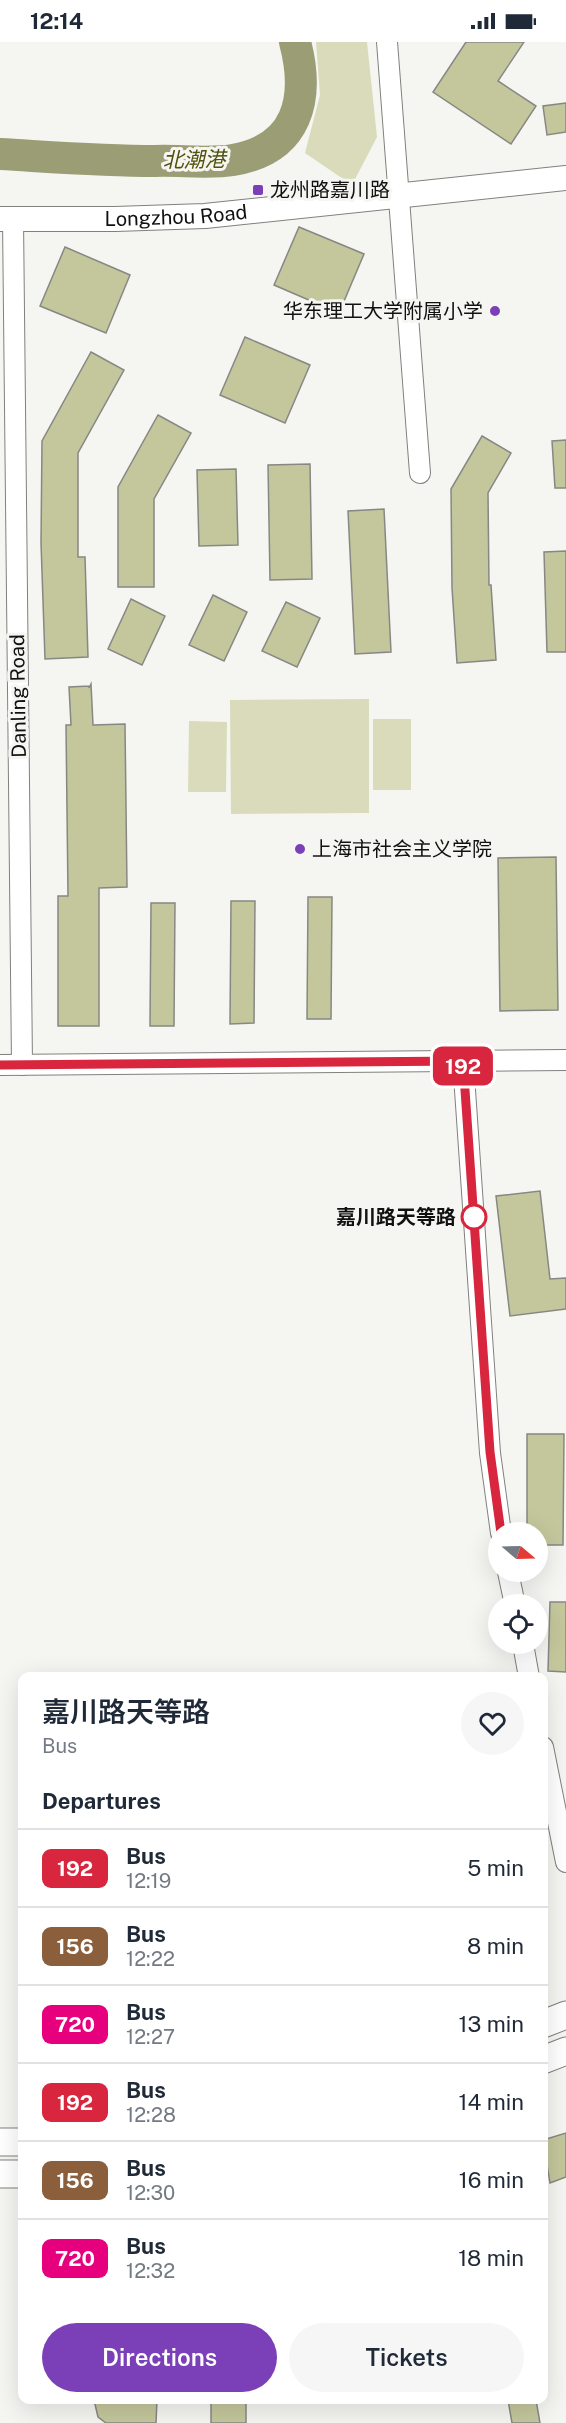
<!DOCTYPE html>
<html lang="en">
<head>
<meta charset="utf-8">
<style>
	:root { --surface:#fff; --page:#f6f6f7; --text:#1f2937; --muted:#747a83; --line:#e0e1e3; --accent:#7b40b7 }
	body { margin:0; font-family:"Public Sans","Noto Sans SC",sans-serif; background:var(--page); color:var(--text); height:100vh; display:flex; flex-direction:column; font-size:22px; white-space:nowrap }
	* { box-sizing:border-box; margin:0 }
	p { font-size:20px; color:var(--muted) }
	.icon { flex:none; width:33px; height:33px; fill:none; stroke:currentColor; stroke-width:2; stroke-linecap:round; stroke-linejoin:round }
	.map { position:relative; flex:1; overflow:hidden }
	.drawer { position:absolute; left:18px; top:1630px; width:530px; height:732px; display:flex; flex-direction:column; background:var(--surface); border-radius:12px; box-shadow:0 6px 24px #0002 }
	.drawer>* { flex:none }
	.badge { padding:0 12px; border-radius:9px; font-size:21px; line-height:39px }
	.needle { width:39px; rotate:109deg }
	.fabs { position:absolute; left:488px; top:1480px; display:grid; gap:12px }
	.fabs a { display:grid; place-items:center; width:60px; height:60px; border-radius:50%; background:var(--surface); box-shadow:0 6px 24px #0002; font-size:30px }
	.map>.badge { position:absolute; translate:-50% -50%; box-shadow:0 0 0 3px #fff }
	h2 { padding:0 24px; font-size:22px; line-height:54px }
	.round { display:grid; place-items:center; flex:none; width:63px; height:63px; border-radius:32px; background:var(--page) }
	.head { display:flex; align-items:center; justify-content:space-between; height:102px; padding:0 24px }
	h1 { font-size:28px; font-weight:600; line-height:45px }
	.action { display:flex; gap:12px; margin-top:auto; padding:12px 24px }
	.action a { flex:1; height:69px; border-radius:36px; background:var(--accent); color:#fff; font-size:24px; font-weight:600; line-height:69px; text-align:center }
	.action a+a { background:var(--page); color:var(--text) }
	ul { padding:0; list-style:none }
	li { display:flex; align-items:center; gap:18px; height:78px; padding:0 24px; border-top:2px solid var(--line) }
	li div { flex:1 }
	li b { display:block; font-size:22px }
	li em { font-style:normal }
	li .badge { min-width:66px; font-weight:700; text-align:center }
	.status { display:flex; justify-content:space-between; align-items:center; height:42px; padding:0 30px; background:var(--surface); direction:ltr }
	.status svg { height:16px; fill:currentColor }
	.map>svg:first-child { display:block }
	.green { fill:#d9dbba }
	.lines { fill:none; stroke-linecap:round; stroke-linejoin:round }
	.river { stroke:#9b9d74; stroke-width:32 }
	.building { fill:#c4c69c; stroke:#878884; stroke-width:1.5 }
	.minor-casing { stroke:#80807d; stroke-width:22 }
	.tertiary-casing { stroke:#80807d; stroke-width:26 }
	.secondary-casing { stroke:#80807d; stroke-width:29 }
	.minor { stroke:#fff; stroke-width:20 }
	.tertiary { stroke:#fff; stroke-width:24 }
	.secondary { stroke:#fff; stroke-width:27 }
	.line-casing { stroke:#fff; stroke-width:14 }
	.line { stroke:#d7263d; stroke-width:9 }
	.poi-dot { fill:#7b40b7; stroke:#f5f6f2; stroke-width:2 }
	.stop-dot { fill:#fff; stroke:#d7263d; stroke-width:3 }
	.labels { text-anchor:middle; stroke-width:6; stroke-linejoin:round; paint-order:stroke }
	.poi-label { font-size:20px; fill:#111110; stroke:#f5f6f2; text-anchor:start }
	.street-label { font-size:20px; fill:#111110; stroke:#f5f6f2 }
	.stop-label { font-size:20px; font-weight:bold; fill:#111110; stroke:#f5f6f2; text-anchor:end }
	.water-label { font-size:21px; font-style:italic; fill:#52520d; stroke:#f5f6f2 }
</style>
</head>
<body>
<div class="status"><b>12:14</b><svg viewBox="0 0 49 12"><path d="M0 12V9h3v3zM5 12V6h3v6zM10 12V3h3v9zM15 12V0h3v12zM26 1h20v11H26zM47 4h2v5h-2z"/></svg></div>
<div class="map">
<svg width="566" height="2381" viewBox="0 0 566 2381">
	<rect width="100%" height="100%" fill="#f5f6f2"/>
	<!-- green -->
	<g class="green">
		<polygon points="316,0 367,0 377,95 352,143 305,111 320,53"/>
		<polygon points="369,657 369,771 231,772 230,658"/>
		<rect x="373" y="677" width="38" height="71"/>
		<polygon points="189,679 227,680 226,750 188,750"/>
	</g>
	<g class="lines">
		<!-- river -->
		<path class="river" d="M 0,112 C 52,115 103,119 155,119 C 179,118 210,122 233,118 C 298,107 310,57 295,0"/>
	</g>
	<!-- building -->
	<g class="building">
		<polygon points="466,0 524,0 498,39 536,64 511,102 433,50"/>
		<polygon points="566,61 566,90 547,93 543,64"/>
		<polygon points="299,185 364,212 339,271 274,243"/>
		<polygon points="65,205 130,233 106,291 40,264"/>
		<polygon points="245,295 310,323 285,381 220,353"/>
		<polygon points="91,310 124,328 78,411 78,515 85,515 88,615 45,617 41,501 42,399"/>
		<polygon points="158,373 191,391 154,457 154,545 118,545 118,445"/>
		<polygon points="482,394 511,411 488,451 489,543 491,543 496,618 457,621 452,546 451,447"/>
		<polygon points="566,398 566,446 555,446 552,399"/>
		<polygon points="310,422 312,537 270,538 268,423"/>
		<polygon points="236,427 238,503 199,504 197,428"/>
		<polygon points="384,467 391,610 355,612 348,469"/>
		<polygon points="566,509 566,610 547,610 544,510"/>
		<polygon points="213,553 247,570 224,619 189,603"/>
		<polygon points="131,557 165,574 142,623 108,607"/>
		<polygon points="286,560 320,576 297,625 262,609"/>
		<polygon points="91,642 93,683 125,682 127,845 99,846 99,984 58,984 58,854 68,854 66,683 71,683 69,645 89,644 89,646"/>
		<polygon points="556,815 558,968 500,969 498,816"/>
		<polygon points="308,855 332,855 331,977 307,977"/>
		<polygon points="231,859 255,859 254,981 230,982"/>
		<polygon points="151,861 175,861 174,984 150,984"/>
		<polygon points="540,1149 550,1237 566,1236 566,1267 510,1274 496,1154"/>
		<polygon points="527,1392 564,1392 563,1503 537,1503 537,1491 527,1491"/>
		<polygon points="550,1560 566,1560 566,1630 548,1629"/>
		<polygon points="566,2091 566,2135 550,2141 543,2098"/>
		<polygon points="94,2358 157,2358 156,2381 106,2381 98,2375"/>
		<rect x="211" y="2358" width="35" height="23"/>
		<polygon points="508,2358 536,2358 540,2381 512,2381"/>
	</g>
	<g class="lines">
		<defs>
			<g id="minor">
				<polyline points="387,0 420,431"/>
				<polyline points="13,177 22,1023"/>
				<polyline points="463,1019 490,1411 501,1491"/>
				<polyline points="0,1023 566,1018"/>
				<polyline points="508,1530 515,1563"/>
				<polyline points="523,1602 529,1635"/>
				<polyline points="543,1705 566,1820"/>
			</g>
			<g id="tertiary">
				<path id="s1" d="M 0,177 L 115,177 L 205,174 L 566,136"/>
			</g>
			<g id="secondary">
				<polyline points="543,1982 566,1973"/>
				<polyline points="543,2018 566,2009"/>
				<polyline points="0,2100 22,2100"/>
				<polyline points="0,2132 22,2132"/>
			</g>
		</defs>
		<!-- minor casing -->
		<use href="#minor" class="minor-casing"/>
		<!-- tertiary casing -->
		<use href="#tertiary" class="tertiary-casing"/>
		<!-- secondary casing -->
		<use href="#secondary" class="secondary-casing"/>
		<!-- minor -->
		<use href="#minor" class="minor"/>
		<!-- tertiary -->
		<use href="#tertiary" class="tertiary"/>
		<!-- secondary -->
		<use href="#secondary" class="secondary"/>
	</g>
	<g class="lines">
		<defs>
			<polyline id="line" points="0,1023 463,1019 490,1410 501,1491"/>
		</defs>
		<!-- line casing -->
		<use href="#line" class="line-casing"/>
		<!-- line -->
		<use href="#line" class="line"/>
	</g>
	<!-- markers -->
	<g class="poi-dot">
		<rect x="252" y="142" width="12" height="12" rx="3"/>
		<circle cx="495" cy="269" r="6"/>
		<circle cx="300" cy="807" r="6"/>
	</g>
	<circle class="stop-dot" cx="474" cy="1175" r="12"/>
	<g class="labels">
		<!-- poi labels -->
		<g class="poi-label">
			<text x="270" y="155">龙州路嘉川路</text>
			<text x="483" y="276" text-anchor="end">华东理工大学附属小学</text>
			<text x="312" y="814">上海市社会主义学院</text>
		</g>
		<!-- street labels -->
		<g class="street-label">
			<text dy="7" stroke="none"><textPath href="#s1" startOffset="176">Longzhou Road</textPath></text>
			<text transform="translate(18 654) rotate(-91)" y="7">Danling Road</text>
		</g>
		<!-- stop labels -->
		<g class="stop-label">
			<text x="456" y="1182">嘉川路天等路</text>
		</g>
		<!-- water labels -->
		<g class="water-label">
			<text transform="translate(194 118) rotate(-1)" y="7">北潮港</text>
		</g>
	</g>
</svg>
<div class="fabs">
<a><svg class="needle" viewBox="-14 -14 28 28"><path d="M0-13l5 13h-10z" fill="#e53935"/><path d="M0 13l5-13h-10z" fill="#747a83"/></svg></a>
<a><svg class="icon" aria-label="locate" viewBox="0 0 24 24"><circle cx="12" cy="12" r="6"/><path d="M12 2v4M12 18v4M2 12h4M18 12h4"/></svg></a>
</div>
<b class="badge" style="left:463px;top:1024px;background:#d7263d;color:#fff">192</b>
<section class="drawer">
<div class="head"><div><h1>嘉川路天等路</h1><p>Bus</p></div><a class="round"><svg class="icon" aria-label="heart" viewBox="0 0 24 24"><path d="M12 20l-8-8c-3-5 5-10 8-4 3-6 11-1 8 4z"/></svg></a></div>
<h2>Departures</h2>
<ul>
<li><span class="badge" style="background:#d7263d;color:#fff">192</span><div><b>Bus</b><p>12:19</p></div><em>5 min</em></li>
<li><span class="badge" style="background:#8b5e3c;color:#fff">156</span><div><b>Bus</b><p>12:22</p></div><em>8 min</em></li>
<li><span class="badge" style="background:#e6007e;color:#fff">720</span><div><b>Bus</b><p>12:27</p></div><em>13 min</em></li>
<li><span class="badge" style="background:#d7263d;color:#fff">192</span><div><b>Bus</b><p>12:28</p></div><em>14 min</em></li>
<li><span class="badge" style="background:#8b5e3c;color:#fff">156</span><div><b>Bus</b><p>12:30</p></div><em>16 min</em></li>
<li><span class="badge" style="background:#e6007e;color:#fff">720</span><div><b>Bus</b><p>12:32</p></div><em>18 min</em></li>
</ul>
<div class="action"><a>Directions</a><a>Tickets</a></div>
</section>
</div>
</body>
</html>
